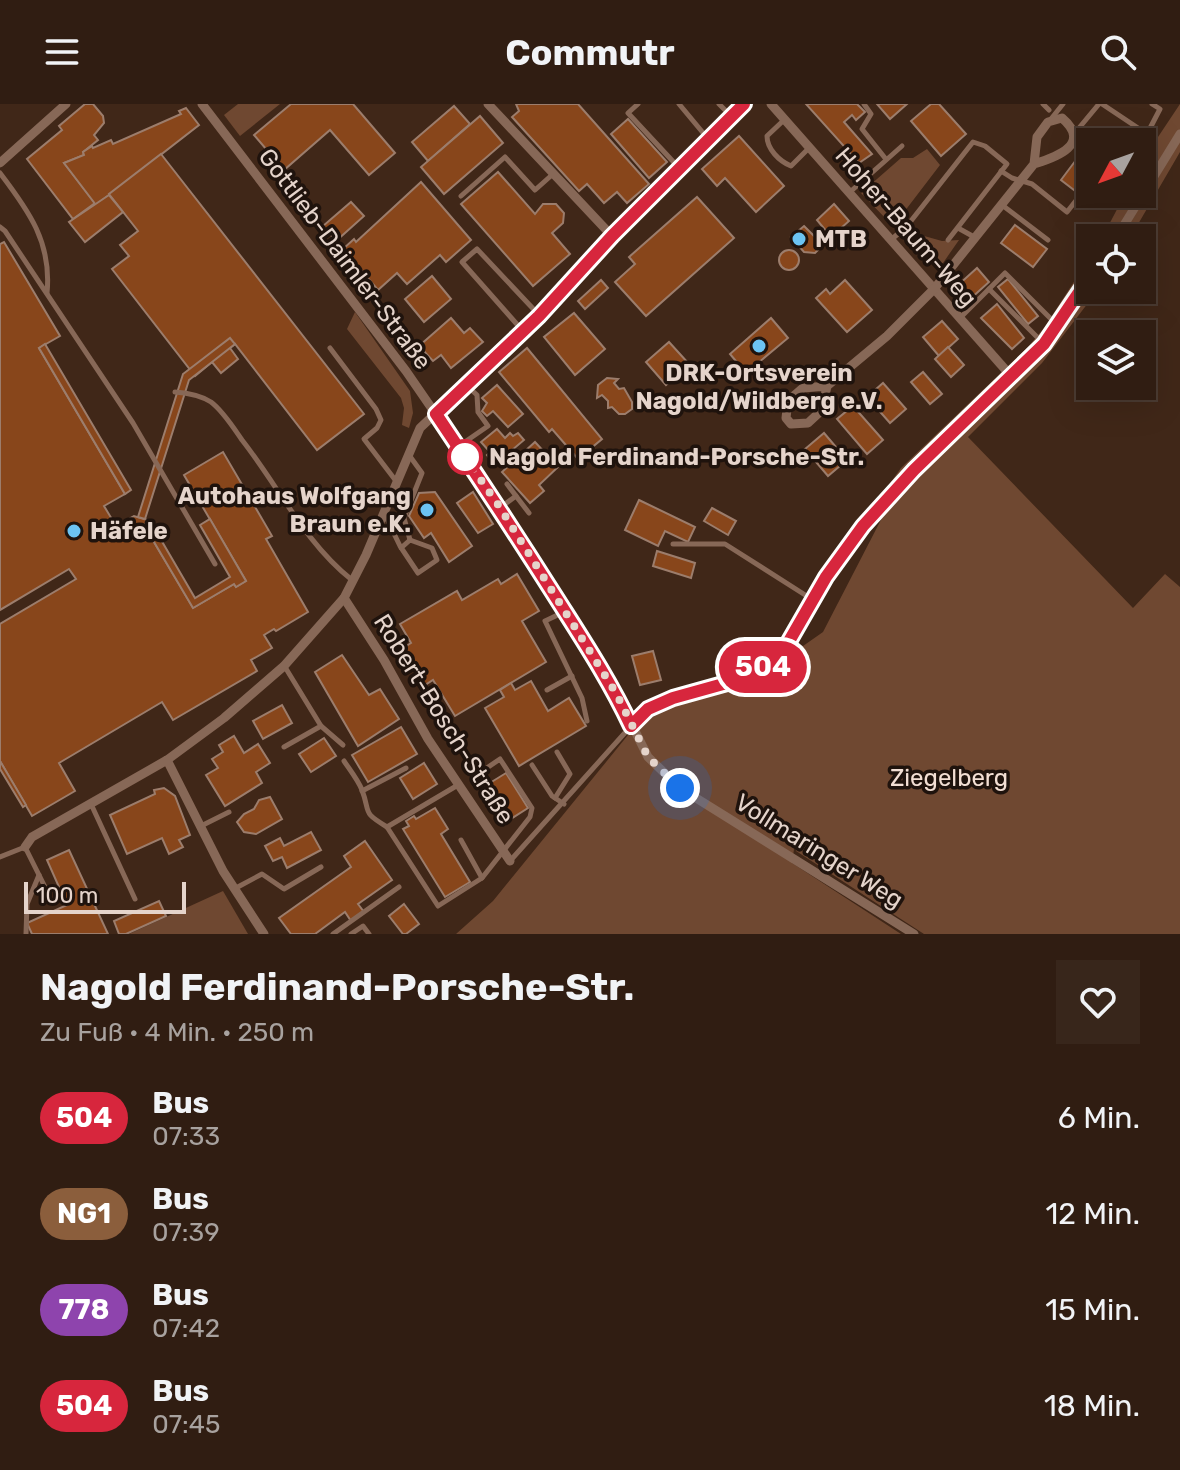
<!DOCTYPE html>
<html lang="de">
<head>
<meta charset="utf-8">
<style>
	:root { --surface:#301d12; --page:#38261b; --text:#f1f3f6; --muted:#a8a29f; --line:#4b3b32 }
	body { margin:0; font-family:Rubik,sans-serif; background:var(--page); color:var(--text); height:100vh; display:flex; flex-direction:column; font-size:30px; white-space:nowrap }
	* { box-sizing:border-box; margin:0 }
	p { font-size:26px; color:var(--muted) }
	.icon { flex:none; width:44px; height:44px; fill:none; stroke:currentColor; stroke-width:2; stroke-linecap:round; stroke-linejoin:round }
	.map { position:relative; height:830px; overflow:hidden }
	.panel { display:flex; flex-direction:column; background:var(--surface); flex:1 }
	.panel>* { flex:none }
	.badge { padding:0 16px; border-radius:26px; font-size:28px; line-height:52px }
	.needle { width:52px; rotate:229deg }
	.fabs { position:absolute; left:1076px; top:24px; display:grid; gap:16px }
	.fabs a { display:grid; place-items:center; width:80px; height:80px; border-radius:0px; background:var(--surface); box-shadow:0 8px 32px #0002,0 0 0 2px var(--line); font-size:40px }
	.scale { position:absolute; left:24px; bottom:20px; width:162px; box-sizing:border-box; padding-left:8px; border:4px solid #e5d4cb; border-top:0; font-size:22px; line-height:28px; white-space:nowrap; color:#e5d4cb; -webkit-text-stroke:6px #1f130d; paint-order:stroke }
	.you { position:absolute; width:40px; height:40px; margin:-20px; border:6px solid #fff; border-radius:50%; background:#1a73e8; box-shadow:0 0 0 12px #1a73e833 }
	.map>.badge { position:absolute; translate:-50% -50%; box-shadow:0 0 0 4px #fff }
	.round { display:grid; place-items:center; flex:none; width:84px; height:84px; border-radius:0px; background:var(--page) }
	.overview { display:flex; align-items:center; justify-content:space-between; height:136px; padding:0 40px }
	h1 { font-size:38px; font-weight:700; line-height:60px }
	ul { padding:0; list-style:none }
	li { display:flex; align-items:center; gap:24px; height:96px; padding:0 40px }
	li div { flex:1 }
	li b { display:block; font-size:30px }
	li em { font-style:normal }
	li .badge { min-width:88px; font-weight:700; text-align:center }
	header { display:flex; justify-content:space-between; align-items:center; height:104px; padding:0 40px; background:var(--surface); font-size:36px; font-weight:700 }
	.map>svg:first-child { display:block }
	.green { fill:#6f4831 }
	.building { fill:#88461b; stroke:#9c7d6c; stroke-width:2 }
	.lines { fill:none; stroke-linecap:round; stroke-linejoin:round }
	.service { stroke:#876857; stroke-width:5 }
	.minor { stroke:#876857; stroke-width:9 }
	.line-casing { stroke:#fff; stroke-width:18 }
	.line { stroke:#d7263d; stroke-width:12 }
	.walk { stroke:#e5d4cb; stroke-width:8; stroke-dasharray:0 14.4 }
	.poi-dot { fill:#6cc3f2; stroke:#1f130d; stroke-width:3 }
	.stop-dot { fill:#fff; stroke:#d7263d; stroke-width:4 }
	.labels { text-anchor:middle; stroke-width:7; stroke-linejoin:round; paint-order:stroke }
	.street-label { font-size:24px; fill:#e5d4cb; stroke:#1f130d }
	.poi-label { font-size:24px; font-weight:bold; fill:#e5d4cb; stroke:#1f130d; text-anchor:start }
	.stop-label { font-size:24px; font-weight:bold; fill:#e5d4cb; stroke:#1f130d; text-anchor:start }
	.park-label { font-size:24px; fill:#f3dfd4; stroke:#1f130d }
</style>
</head>
<body>
<header><svg class="icon" aria-label="menu" viewBox="0 0 24 24"><path d="M4 6h16M4 12h16M4 18h16"/></svg>Commutr<svg class="icon" aria-label="search" viewBox="0 0 24 24"><circle cx="10" cy="10" r="6"/><path d="M15 15l6 6"/></svg></header>
<div class="map">
<svg width="1180" height="830" viewBox="0 0 1180 830">
	<rect width="100%" height="100%" fill="#402718"/>
	<!-- green -->
	<g class="green">
		<polygon points="238,0 280,0 240,32 224,11"/>
		<polygon points="1180,0 1180,48 1130,134 1102,134 1125,90 1142,90 1142,57"/>
		<polygon points="927,45 940,61 901,112 890,119 861,89 901,54 913,54"/>
		<polygon points="917,130 942,137 959,136 943,159 925,159 907,140 911,131"/>
		<polygon points="1090,153 1090,186 1098,186 1042,259 968,333 1133,504 1165,470 1180,483 1180,830 924,830 796,747 796,731 792,759 901,830 456,830 493,797 628,631 668,600 746,582 823,528 885,408 873,403 901,364 1028,243 1044,224"/>
		<polygon points="355,208 410,287 413,309 409,324 402,321 404,304 401,294 347,225"/>
		<polygon points="223,787 248,830 129,830"/>
	</g>
	<!-- building -->
	<g class="building">
		<polygon points="85,0 93,0 103,12 104,19 94,31 98,36 83,48 84,51 64,59 95,99 73,115 27,55 62,26 59,22"/>
		<polygon points="291,0 353,0 395,49 369,71 330,26 284,66 254,31"/>
		<polygon points="516,0 578,0 649,80 627,99 617,88 604,99 587,80 579,87 512,13 519,7"/>
		<polygon points="806,0 857,0 865,8 856,16 852,11 844,18 872,50 859,59"/>
		<polygon points="877,0 907,0 890,15"/>
		<polygon points="931,0 939,0 966,30 941,52 911,17"/>
		<polygon points="454,2 470,20 428,57 412,38"/>
		<polygon points="186,4 199,21 96,101 64,59 84,51 83,48 92,42 93,44 111,36 113,40 181,10 179,7"/>
		<polygon points="480,12 503,39 444,90 421,63"/>
		<polygon points="628,15 667,58 649,74 611,30"/>
		<polygon points="739,32 784,82 756,108 725,74 717,82 702,65"/>
		<polygon points="1085,44 1090,47 1091,90 1087,96 1061,76"/>
		<polygon points="161,50 364,310 317,346 235,240 230,244 238,255 221,269 212,258 195,272 112,165 129,152 120,141 138,127 109,90"/>
		<polygon points="498,68 535,110 543,100 556,100 564,109 563,119 552,129 570,150 533,182 461,100"/>
		<polygon points="421,78 471,136 446,158 440,151 407,180 397,169 378,186 343,145 354,135 356,138"/>
		<polygon points="109,91 123,108 85,138 69,118"/>
		<polygon points="697,93 734,134 646,212 615,178 635,160 629,153"/>
		<polygon points="351,98 364,112 336,137 323,122"/>
		<polygon points="834,100 849,117 831,133 817,116"/>
		<polygon points="1015,121 1047,145 1033,163 1001,139"/>
		<polygon points="804,122 823,141 815,149 804,148 791,133"/>
		<polygon points="4,138 60,232 39,244 125,390 104,402 116,422 134,412 151,417 144,421 193,504 234,480 236,483 246,477 184,371 223,348 272,432 266,435 308,508 276,527 274,525 264,531 272,544 251,556 257,567 173,616 162,598 59,659 75,687 32,712 0,657 0,520 76,475 69,465 0,506 0,140"/>
		<circle cx="789" cy="156" r="10"/>
		<polygon points="977,164 989,178 969,196 957,182"/>
		<polygon points="432,172 451,195 424,218 405,195"/>
		<polygon points="1008,175 1038,212 1028,220 998,183"/>
		<polygon points="601,176 608,184 585,205 578,197"/>
		<polygon points="845,176 872,206 847,228 816,194 826,185 830,190"/>
		<polygon points="997,200 1024,234 1012,245 981,214"/>
		<polygon points="574,209 605,245 575,271 544,233"/>
		<polygon points="451,214 464,229 470,224 483,238 451,264 441,251 433,257 419,242"/>
		<polygon points="771,214 788,234 746,269 730,250"/>
		<polygon points="942,217 958,235 939,252 923,233"/>
		<polygon points="230,234 235,240 189,276 145,415 138,413 183,270"/>
		<polygon points="669,238 689,260 666,281 646,258"/>
		<polygon points="45,240 131,386 125,390 39,244"/>
		<polygon points="948,243 964,261 951,273 935,255"/>
		<polygon points="527,244 602,335 578,355 552,325 549,328 499,268"/>
		<polygon points="923,268 942,290 930,300 911,278"/>
		<polygon points="607,274 618,275 614,279 619,285 624,284 632,298 632,305 625,310 619,310 612,303 608,304 608,297 602,291 597,294 598,281"/>
		<polygon points="883,279 906,305 890,319 867,293"/>
		<polygon points="497,281 523,310 508,323 493,307 487,312 482,307 487,299 482,294"/>
		<polygon points="853,302 883,336 867,350 837,315"/>
		<polygon points="497,325 505,334 510,329 513,332 518,329 524,336 499,357 494,351 490,355 487,351 490,348 481,338"/>
		<polygon points="824,329 847,356 828,372 805,345"/>
		<polygon points="535,338 558,363 539,381 544,387 530,399 502,368"/>
		<polygon points="435,388 472,442 449,458 431,429 424,434 409,412 419,389"/>
		<polygon points="473,388 493,420 478,429 457,399"/>
		<polygon points="639,396 695,423 688,438 665,427 658,442 625,426"/>
		<polygon points="712,404 736,417 728,431 704,417"/>
		<polygon points="210,415 246,477 236,483 234,480 193,504 144,421 150,417 195,494 230,473 200,421"/>
		<polygon points="657,447 695,459 691,474 653,462"/>
		<polygon points="517,470 539,507 522,517 546,558 455,612 433,576 425,581 403,544 411,539 400,520 457,487 462,496 498,475 501,480"/>
		<polygon points="653,547 661,576 640,581 632,552"/>
		<polygon points="342,551 369,591 380,585 399,615 358,642 315,568"/>
		<polygon points="531,577 548,607 569,594 586,622 519,662 485,604 504,593 500,586 511,579 515,586"/>
		<polygon points="282,601 292,619 263,635 253,617"/>
		<polygon points="401,623 417,650 368,678 352,651"/>
		<polygon points="234,632 244,649 258,640 270,659 256,668 262,679 225,702 206,671 218,664 212,655 223,648 219,641"/>
		<polygon points="324,634 336,652 311,668 299,650"/>
		<polygon points="0,657 26,701 23,703 0,665"/>
		<polygon points="424,659 437,680 413,695 400,674"/>
		<polygon points="506,669 528,704 506,718 485,682"/>
		<polygon points="164,684 175,692 190,731 179,736 183,743 169,750 162,734 127,750 110,711 155,690 154,686"/>
		<polygon points="270,693 282,715 256,730 244,728 237,718 244,710 254,705 259,696"/>
		<polygon points="435,704 448,725 441,730 470,778 445,793 403,725 409,722 406,717 414,712 416,715"/>
		<polygon points="311,728 321,746 287,764 282,753 273,757 265,742 280,734 284,742"/>
		<polygon points="365,737 392,776 358,800 364,808 351,817 345,808 315,830 291,830 279,814 351,763 344,752"/>
		<polygon points="69,746 108,830 32,830 27,819 67,801 47,756"/>
		<polygon points="159,797 166,812 126,830 119,830 114,817"/>
		<polygon points="404,800 419,820 406,830 403,830 389,812"/>
	</g>
	<g class="lines">
		<!-- service -->
		<g class="service">
			<polyline points="638,0 628,9 680,65"/>
			<polyline points="679,0 709,36"/>
			<polyline points="719,0 731,12"/>
			<polyline points="864,0 871,10 862,25 885,54"/>
			<polyline points="1043,0 1049,6"/>
			<polyline points="1102,0 1147,30 1160,5 1152,0"/>
			<polyline points="1051,15 1063,0"/>
			<path d="M 784,16 L 767,32 C 767,45 779,57 791,62 L 809,44"/>
			<polyline points="1074,30 1099,0"/>
			<polyline points="1001,67 1012,74 1032,80 1067,108 1078,94"/>
			<path d="M 0,69 C 29,107 52,139 47,189"/>
			<polyline points="850,88 902,42"/>
			<polyline points="461,92 505,53 535,86 553,70"/>
			<polyline points="1002,101 1048,136"/>
			<polyline points="0,123 5,127 133,319 215,460"/>
			<polyline points="958,124 976,134"/>
			<polyline points="892,135 907,122 973,38 985,42 1007,60 948,136"/>
			<polyline points="989,185 1005,169 1056,220"/>
			<polyline points="960,214 989,185 1043,239"/>
			<polyline points="522,226 462,158 477,145 539,211"/>
			<polyline points="330,244 376,305 381,316 377,324 364,335 396,377"/>
			<path d="M 175,288 C 188,289 200,291 211,298 C 223,307 233,323 242,336 C 279,383 305,439 352,476"/>
			<polyline points="459,342 488,322 478,308 477,291 466,281"/>
			<polyline points="409,351 422,369 404,414 410,436"/>
			<polyline points="507,380 516,392"/>
			<polyline points="501,403 516,392 529,409"/>
			<polyline points="384,409 400,442 418,469 437,456 432,444 410,436 401,444"/>
			<polyline points="673,440 725,440 813,496"/>
			<polyline points="564,508 545,517 582,594 587,617"/>
			<polyline points="547,586 572,572"/>
			<polyline points="321,622 343,641"/>
			<polyline points="284,643 321,622 285,563"/>
			<path d="M 344,657 C 350,666 358,676 362,686 C 371,710 361,707 387,723"/>
			<polyline points="532,661 552,692 564,700"/>
			<polyline points="478,670 500,655 532,704 530,713 482,774"/>
			<polyline points="458,681 387,723 438,802 482,774 461,736"/>
			<polyline points="362,687 406,664"/>
			<polyline points="555,694 570,670 557,648"/>
			<polyline points="91,700 135,795"/>
			<polyline points="201,722 229,708"/>
			<polyline points="0,753 25,743 49,791"/>
			<polyline points="510,757 631,622"/>
			<polyline points="234,785 262,770 284,785 321,763"/>
			<polyline points="26,830 27,800 39,771"/>
			<polyline points="333,830 399,783"/>
			<polyline points="351,830 363,822 369,830"/>
		</g>
		<!-- minor -->
		<g class="minor">
			<polyline points="202,0 406,267 499,402 616,589 648,653 680,684 914,830"/>
			<polyline points="488,0 612,132"/>
			<polyline points="771,0 1011,272"/>
			<polyline points="0,59 66,0"/>
			<polyline points="1116,134 1180,30"/>
			<path d="M 827,282 L 822,306 L 808,319 L 791,320 L 786,314 L 788,297 L 803,284 L 827,282 L 887,232 L 934,185 L 1034,60 L 1037,33 L 1048,18 L 1062,14 C 1092,40 1057,53 1034,60"/>
			<polyline points="344,494 384,556 428,635 510,757"/>
			<polyline points="631,622 648,605 673,594 752,572 784,546 826,473 863,422 914,366 1044,240 1090,172"/>
			<polyline points="167,656 223,767 264,830"/>
			<polyline points="25,743 32,733 167,656 224,614 284,562 344,494 366,451 420,324 539,212 612,132 744,0"/>
		</g>
	</g>
	<g class="lines">
		<defs>
			<path id="line" d="M 744,0 L 612,132 L 539,212 L 436,310 C 477,371 517,432 557,495 C 583,536 610,577 631,622 L 648,605 L 673,594 L 752,572 L 784,546 L 826,473 L 863,422 L 914,366 L 1044,240 L 1090,172"/>
		</defs>
		<!-- line casing -->
		<use href="#line" class="line-casing"/>
		<!-- line -->
		<use href="#line" class="line"/>
		<!-- walk -->
		<polyline class="walk" points="465,353 499,402 616,589 648,653 680,684"/>
	</g>
	<!-- markers -->
	<g class="poi-dot">
		<circle cx="799" cy="135" r="8"/>
		<circle cx="759" cy="242" r="8"/>
		<circle cx="427" cy="406" r="8"/>
		<circle cx="74" cy="427" r="8"/>
	</g>
	<circle class="stop-dot" cx="465" cy="353" r="16"/>
	<g class="labels">
		<!-- street labels -->
		<g class="street-label">
			<text transform="translate(906 123) rotate(49)" y="8">Hoher-Baum-Weg</text>
			<text transform="translate(345 155) rotate(53)" y="8">Gottlieb-Daimler-Straße</text>
			<text transform="translate(444 615) rotate(58)" y="8">Robert-Bosch-Straße</text>
			<text transform="translate(819 747) rotate(32)" y="8">Vollmaringer Weg</text>
		</g>
		<!-- poi labels -->
		<g class="poi-label">
			<text x="815" y="143">MTB</text>
			<text x="759" y="277" text-anchor="middle">DRK-Ortsverein<tspan x="759" dy="28">Nagold/Wildberg e.V.</tspan></text>
			<text x="411" y="400" text-anchor="end">Autohaus Wolfgang<tspan x="411" dy="28">Braun e.K.</tspan></text>
			<text x="90" y="435">Häfele</text>
		</g>
		<!-- stop labels -->
		<g class="stop-label">
			<text x="489" y="361">Nagold Ferdinand-Porsche-Str.</text>
		</g>
		<!-- park labels -->
		<g class="park-label">
			<text x="949" y="682">Ziegelberg</text>
		</g>
	</g>
</svg>
<div class="fabs">
<a><svg class="needle" viewBox="-14 -14 28 28"><path d="M0-13l5 13h-10z" fill="#e53935"/><path d="M0 13l5-13h-10z" fill="#a8a29f"/></svg></a>
<a><svg class="icon" aria-label="locate" viewBox="0 0 24 24"><circle cx="12" cy="12" r="6"/><path d="M12 2v4M12 18v4M2 12h4M18 12h4"/></svg></a>
<a><svg class="icon" aria-label="layers" viewBox="0 0 24 24"><path d="M12 4l9 5-9 5-9-5zM3 14l9 5 9-5"/></svg></a>
</div>
<div class="scale">100 m</div>
<div class="you" style="left:680px;top:684px"></div>
<b class="badge" style="left:763px;top:563px;background:#d7263d;color:#fff">504</b>
</div>
<section class="panel">
<div class="overview"><div><h1>Nagold Ferdinand-Porsche-Str.</h1><p>Zu Fuß · 4 Min. · 250 m</p></div><a class="round"><svg class="icon" aria-label="heart" viewBox="0 0 24 24"><path d="M12 20l-8-8c-3-5 5-10 8-4 3-6 11-1 8 4z"/></svg></a></div>
<ul>
<li><span class="badge" style="background:#d7263d;color:#fff">504</span><div><b>Bus</b><p>07:33</p></div><em>6 Min.</em></li>
<li><span class="badge" style="background:#8b5e3c;color:#fff">NG1</span><div><b>Bus</b><p>07:39</p></div><em>12 Min.</em></li>
<li><span class="badge" style="background:#8e44ad;color:#fff">778</span><div><b>Bus</b><p>07:42</p></div><em>15 Min.</em></li>
<li><span class="badge" style="background:#d7263d;color:#fff">504</span><div><b>Bus</b><p>07:45</p></div><em>18 Min.</em></li>
</ul>
</section>
</body>
</html>
